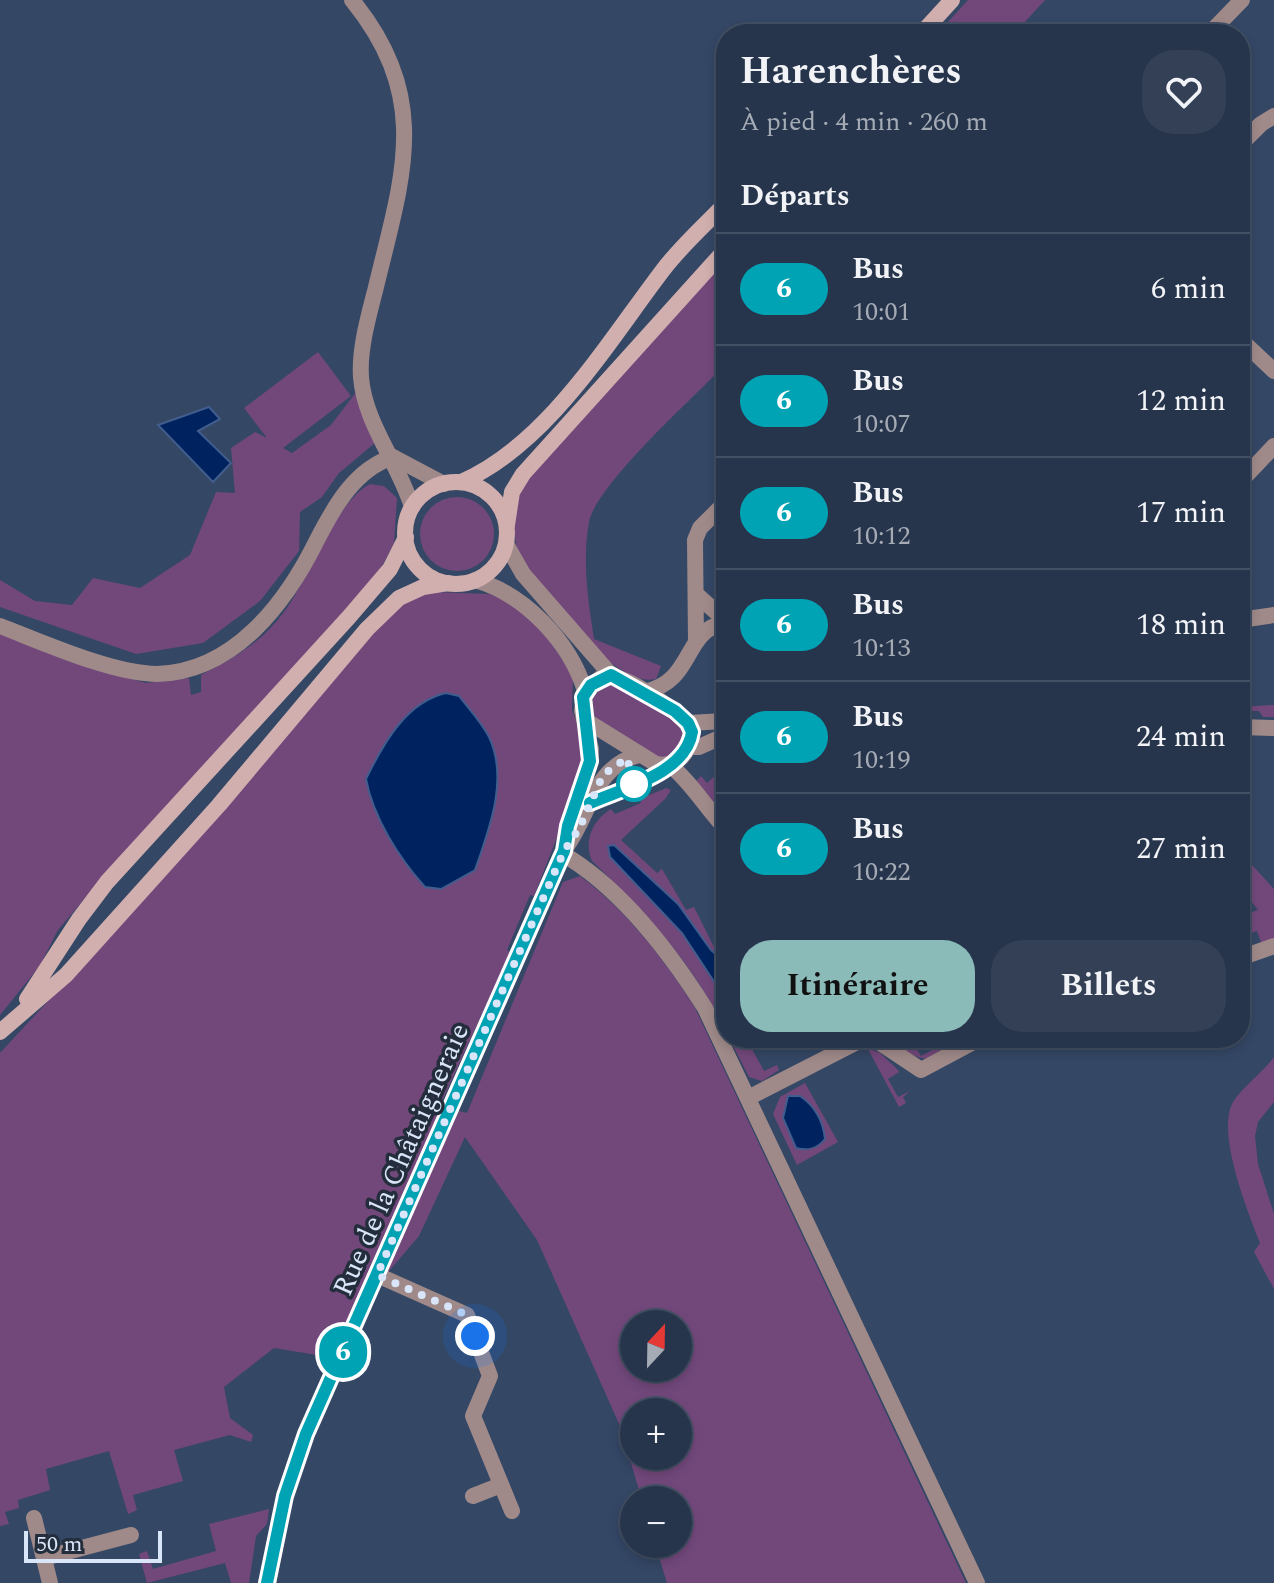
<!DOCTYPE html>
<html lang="fr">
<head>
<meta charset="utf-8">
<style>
	:root { --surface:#27354c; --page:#334056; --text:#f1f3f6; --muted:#a4abb5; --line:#435064; --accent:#8bbbb9 }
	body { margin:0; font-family:Spectral,serif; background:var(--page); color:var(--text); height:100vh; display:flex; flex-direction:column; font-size:30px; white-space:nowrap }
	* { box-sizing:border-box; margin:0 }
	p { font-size:26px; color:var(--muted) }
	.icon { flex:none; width:44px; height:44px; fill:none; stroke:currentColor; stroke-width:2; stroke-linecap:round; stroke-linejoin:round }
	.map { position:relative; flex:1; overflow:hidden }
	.panel { position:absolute; left:716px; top:24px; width:534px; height:1024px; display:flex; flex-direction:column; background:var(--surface); border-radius:32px; box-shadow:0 4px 12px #0003,0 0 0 2px var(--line) }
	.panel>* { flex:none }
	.badge { padding:0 16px; border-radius:26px; font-size:28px; line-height:52px }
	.needle { width:52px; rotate:22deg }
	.buttons { position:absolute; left:620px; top:1310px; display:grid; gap:16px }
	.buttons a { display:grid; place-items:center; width:72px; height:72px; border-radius:50%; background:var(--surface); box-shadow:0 4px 12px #0003,0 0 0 2px var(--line); font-size:40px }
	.scale { position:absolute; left:24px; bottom:20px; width:138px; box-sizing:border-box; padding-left:8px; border:4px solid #d9e5f8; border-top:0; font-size:22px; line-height:28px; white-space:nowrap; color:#d9e5f8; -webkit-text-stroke:6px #242d3b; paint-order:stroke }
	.you { position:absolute; width:40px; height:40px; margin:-20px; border:6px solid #fff; border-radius:50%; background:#1a73e8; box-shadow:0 0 0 12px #1a73e833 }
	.map>.badge { position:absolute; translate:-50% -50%; box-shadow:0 0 0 4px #fff }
	h2 { padding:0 24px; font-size:30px; line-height:72px }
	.round { display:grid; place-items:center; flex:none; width:84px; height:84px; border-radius:32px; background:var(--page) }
	.overview { display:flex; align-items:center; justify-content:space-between; height:136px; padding:0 24px }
	h1 { font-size:38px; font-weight:700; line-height:60px }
	.action { display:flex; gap:16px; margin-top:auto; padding:16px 24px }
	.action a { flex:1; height:92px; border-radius:32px; background:var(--accent); color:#111; font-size:32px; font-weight:700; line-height:92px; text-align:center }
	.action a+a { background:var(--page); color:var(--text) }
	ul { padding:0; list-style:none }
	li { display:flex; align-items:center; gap:24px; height:112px; padding:0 24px; border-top:2px solid var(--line) }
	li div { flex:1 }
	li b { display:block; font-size:30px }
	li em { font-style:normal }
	li .badge { min-width:88px; font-weight:700; text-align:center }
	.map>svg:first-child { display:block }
	.green { fill:#72487b; fill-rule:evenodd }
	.water { fill:#00235f; stroke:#415d8d; stroke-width:2 }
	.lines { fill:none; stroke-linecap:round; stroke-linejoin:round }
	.street { stroke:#9f8a89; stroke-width:16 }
	.secondary { stroke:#d1afae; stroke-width:16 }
	.line-casing { stroke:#fff; stroke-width:18 }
	.line { stroke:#00a3b4; stroke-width:12 }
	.walk { stroke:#d9e5f8; stroke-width:8; stroke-dasharray:0 14.4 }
	.stop-dot { fill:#fff; stroke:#00a3b4; stroke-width:4 }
	.labels { text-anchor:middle; stroke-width:7; stroke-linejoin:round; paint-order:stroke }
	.street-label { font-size:28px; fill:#d9e5f8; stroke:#242d3b }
</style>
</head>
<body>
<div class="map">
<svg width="1274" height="1583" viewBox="0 0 1274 1583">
	<rect width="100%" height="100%" fill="#344765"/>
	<!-- green -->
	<g class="green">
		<polygon points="968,0 1045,0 1014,34 937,34"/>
		<path d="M 726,259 L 726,364 C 696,395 596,485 589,522 C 582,561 588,600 594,639 L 661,666 L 656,679 C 642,682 629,675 617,667 C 597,654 529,578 519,557 C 511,536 516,504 523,484 Z"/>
		<polygon points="318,352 351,396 283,448 292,453 331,425 357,391 375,443 339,473 322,497 300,512 299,551 260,601 203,643 136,654 0,607 0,580 35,601 72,605 93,578 140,588 190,555 216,492 235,493 231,448 255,432 267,438 244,408"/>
		<path d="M 370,484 L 384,486 L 397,498 L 394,543 L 378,574 L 97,884 L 58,930 L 39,967 L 0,1015 L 0,632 L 86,666 L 146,683 L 189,678 L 191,695 L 201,692 L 201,675 C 234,658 262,642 284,612 C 309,579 337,500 370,484 Z"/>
		<circle cx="457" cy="534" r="37"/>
		<path d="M 433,592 L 490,594 L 507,602 L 540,626 L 573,676 L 572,710 L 586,747 L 583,771 L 534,896 L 530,895 L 507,950 L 510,952 L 440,1106 L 467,1113 L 563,882 L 580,876 C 627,911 664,959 695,1008 L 966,1583 L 667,1583 L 655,1544 L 678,1544 L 678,1500 L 642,1500 L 620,1426 L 537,1240 L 465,1137 L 419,1236 L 317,1355 L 274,1348 L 224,1387 L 230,1418 L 253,1435 L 251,1442 L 230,1435 L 174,1450 L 183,1481 L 133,1495 L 137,1510 L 128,1514 L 109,1451 L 46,1469 L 50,1490 L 18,1500 L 19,1508 L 5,1512 L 9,1524 L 0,1526 L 0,1053 L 149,892 L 388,615 L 417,595 ZM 634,1324 L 678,1324 L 678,1368 L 634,1368 ZM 634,1412 L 678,1412 L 678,1456 L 634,1456 Z"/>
		<path d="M 605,684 C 620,683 668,709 678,721 C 684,727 685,736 683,745 L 672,757 L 658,757 L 594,719 L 590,710 L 592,697 Z"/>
		<polygon points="1274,705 1274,717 1263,717 1259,711 1240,711 1240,707"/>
		<polygon points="726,756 722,770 726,775 726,795 716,805 696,781 701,776 707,783 718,773 713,765"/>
		<path d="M 666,788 L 671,790 L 666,798 L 621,840 L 657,873 L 662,869 L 686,910 L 694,907 L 714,947 L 724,943 L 726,1031 C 695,965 644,911 592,861 C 583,840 593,820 611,809 L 615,814 L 641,803 L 640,799 Z"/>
		<polygon points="1240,852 1274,889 1274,939 1262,945 1257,931 1244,935 1249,949 1246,950 1240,934 1240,916 1258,910 1240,887"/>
		<polygon points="729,1038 746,1038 764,1071 777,1065 779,1070 762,1081 749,1077"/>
		<path d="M 891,1038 L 910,1038 L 921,1056 L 955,1038 L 973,1038 C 932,1057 927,1072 891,1038 Z"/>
		<polygon points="868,1049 879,1052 897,1069 899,1072 888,1079 898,1097 910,1091 903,1097 906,1103 899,1107"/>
		<path d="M 1274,1057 L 1274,1102 L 1258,1122 L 1255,1136 L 1258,1164 L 1274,1214 L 1274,1289 L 1254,1252 L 1260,1243 C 1248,1213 1217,1135 1232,1104 C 1238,1091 1264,1071 1274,1057 Z"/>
		<polygon points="805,1083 838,1142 797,1165 773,1114 780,1097"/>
		<polygon points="269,1509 267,1524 256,1536 249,1583 231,1583 225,1563 147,1583 139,1554 147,1551 153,1569 216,1551 209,1524"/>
	</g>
	<!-- water -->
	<g class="water">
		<polygon points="209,407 220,419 198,431 231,463 213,482 158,425"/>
		<path d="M 446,693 L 459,696 C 469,709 482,723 489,737 C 509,779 489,830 475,870 L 441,889 L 425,887 C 399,858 373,817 366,779 C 383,744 406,702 446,693 Z"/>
		<polygon points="614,845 678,904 711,950 726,963 726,989 717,986 682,933 610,857 608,846"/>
		<path d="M 788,1096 L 800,1096 C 815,1106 823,1121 825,1139 C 817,1149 808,1151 796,1148 L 783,1118 Z"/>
	</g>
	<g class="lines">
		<!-- street -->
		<g class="street">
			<path d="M 352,0 C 432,99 403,175 376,287 C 369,315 359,348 361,377 C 364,422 399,464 412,507"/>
			<polyline points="1209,34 1242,0"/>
			<polyline points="1240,145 1261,124 1274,116"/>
			<polyline points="1240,339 1274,371"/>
			<polyline points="393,457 444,484"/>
			<polyline points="1240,482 1274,446"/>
			<polyline points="506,544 523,574 611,675"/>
			<path d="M 475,580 C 525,594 570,642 585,691"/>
			<polyline points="696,594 726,621"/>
			<polyline points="1240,620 1274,615"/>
			<path d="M 0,626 C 42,642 113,674 157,674 C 234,672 286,603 317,540 C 334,507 355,469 393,457"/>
			<polyline points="696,642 695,540 700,528 726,502"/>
			<path d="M 644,692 C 696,681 682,629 726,623"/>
			<polyline points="688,723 726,721"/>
			<polyline points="1240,727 1274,728"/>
			<polyline points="688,747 699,747 726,735"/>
			<path d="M 670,765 C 692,783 706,808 726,829"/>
			<path d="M 567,846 C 591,812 594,766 639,755"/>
			<path d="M 563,854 C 622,889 669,951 705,1008 L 977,1583"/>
			<polyline points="1240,958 1274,946"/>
			<polyline points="873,1038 921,1070 981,1038"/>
			<polyline points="750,1097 865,1038"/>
			<polyline points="377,1275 467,1315 490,1376 473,1416 512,1511"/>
			<polyline points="473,1496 501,1485"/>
			<polyline points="34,1518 50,1583"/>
			<polyline points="44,1558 131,1535"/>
			<path d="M 268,1583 L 285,1496 L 306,1434 L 563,854 L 568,826 L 590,761 L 591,749 L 582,711 L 585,691 L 603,676 C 624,673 684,712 692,732 C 689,753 679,768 656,764 L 585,720"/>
		</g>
		<!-- secondary -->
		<g class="secondary">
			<polyline points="921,34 952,0"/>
			<path d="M 461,482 C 547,445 608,342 663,270 C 681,246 705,225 726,203"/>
			<circle cx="456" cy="533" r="51"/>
			<polyline points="507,525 512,492 523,474 726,249"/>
			<polyline points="27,999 79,919 107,882 349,617 390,569 406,537"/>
			<polyline points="0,1032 66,975 219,805 367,629 399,598 423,587 448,583"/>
		</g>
	</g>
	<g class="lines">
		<defs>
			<path id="line" d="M 267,1583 L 285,1496 L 306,1434 L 564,851 L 568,826 L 590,761 L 583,697 L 591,685 L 611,675 L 675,711 L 688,723 L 692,732 C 686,773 624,788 590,803"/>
		</defs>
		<!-- line casing -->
		<use href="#line" class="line-casing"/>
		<!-- line -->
		<use href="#line" class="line"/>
		<!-- walk -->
		<polyline class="walk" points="475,1336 467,1315 377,1275 564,851 579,829 603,775 627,758 634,784"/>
	</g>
	<!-- markers -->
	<circle class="stop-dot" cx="634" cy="784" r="16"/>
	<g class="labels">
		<!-- street labels -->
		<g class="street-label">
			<text transform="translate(400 1159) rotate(-66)" y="10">Rue de la Châtaigneraie</text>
		</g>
	</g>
</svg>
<div class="buttons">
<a><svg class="needle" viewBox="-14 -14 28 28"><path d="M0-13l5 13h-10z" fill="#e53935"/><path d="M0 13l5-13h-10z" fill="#a4abb5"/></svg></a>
<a>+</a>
<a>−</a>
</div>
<div class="scale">50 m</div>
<div class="you" style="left:475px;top:1336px"></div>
<b class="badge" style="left:343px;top:1352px;background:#00a3b4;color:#fff">6</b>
<section class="panel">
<div class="overview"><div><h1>Harenchères</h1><p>À pied · 4 min · 260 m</p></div><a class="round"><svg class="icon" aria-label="heart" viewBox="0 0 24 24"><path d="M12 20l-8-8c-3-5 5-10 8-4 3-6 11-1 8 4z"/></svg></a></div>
<h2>Départs</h2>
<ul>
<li><span class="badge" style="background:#00a3b4;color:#fff">6</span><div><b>Bus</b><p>10:01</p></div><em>6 min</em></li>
<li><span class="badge" style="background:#00a3b4;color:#fff">6</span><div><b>Bus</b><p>10:07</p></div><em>12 min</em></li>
<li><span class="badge" style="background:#00a3b4;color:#fff">6</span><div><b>Bus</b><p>10:12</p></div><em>17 min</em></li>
<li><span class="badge" style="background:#00a3b4;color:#fff">6</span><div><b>Bus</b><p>10:13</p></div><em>18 min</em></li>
<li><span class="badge" style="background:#00a3b4;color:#fff">6</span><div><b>Bus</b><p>10:19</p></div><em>24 min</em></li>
<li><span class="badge" style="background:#00a3b4;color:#fff">6</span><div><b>Bus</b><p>10:22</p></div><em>27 min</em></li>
</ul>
<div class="action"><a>Itinéraire</a><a>Billets</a></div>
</section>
</div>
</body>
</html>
